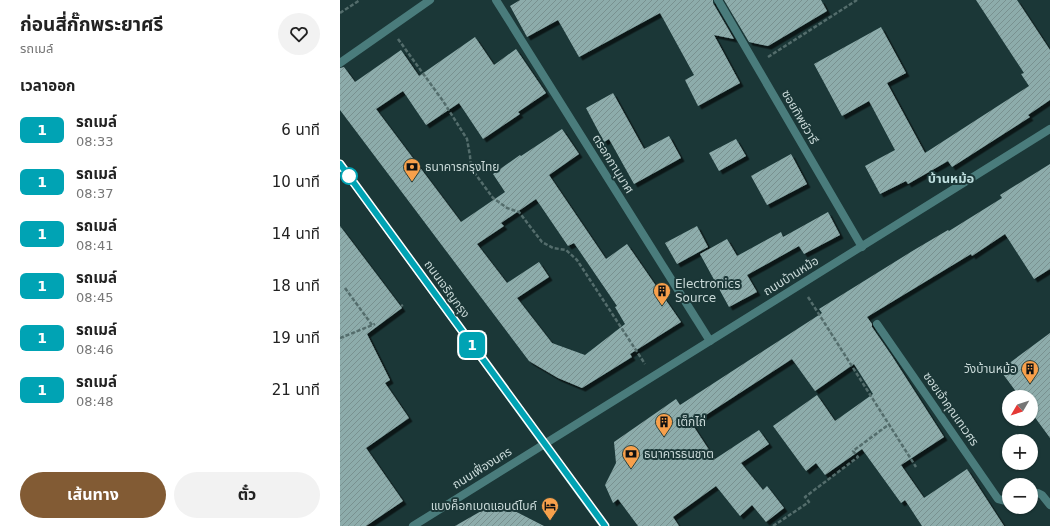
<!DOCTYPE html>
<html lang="th">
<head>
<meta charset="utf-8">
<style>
	:root { --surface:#fff; --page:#f2f2f2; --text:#222; --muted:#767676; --accent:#825b34 }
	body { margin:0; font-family:"DejaVu Sans","Noto Sans Thai",sans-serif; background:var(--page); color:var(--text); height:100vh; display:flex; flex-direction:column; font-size:15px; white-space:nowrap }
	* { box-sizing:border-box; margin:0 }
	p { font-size:13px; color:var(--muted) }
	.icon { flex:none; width:22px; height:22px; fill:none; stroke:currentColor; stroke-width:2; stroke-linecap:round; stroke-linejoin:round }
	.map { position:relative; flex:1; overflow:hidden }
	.drawer { display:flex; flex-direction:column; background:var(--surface); width:340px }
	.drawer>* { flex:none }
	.badge { padding:0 8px; border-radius:6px; font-size:14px; line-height:26px }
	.needle { width:26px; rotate:231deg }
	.fabs { position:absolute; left:662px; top:390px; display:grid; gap:8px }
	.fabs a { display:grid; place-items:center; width:36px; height:36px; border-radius:50%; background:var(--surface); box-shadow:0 1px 3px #0004; font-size:20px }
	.map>.badge { position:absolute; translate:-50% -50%; box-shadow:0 0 0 2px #fff }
	h2 { padding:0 20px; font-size:15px; line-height:36px }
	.round { display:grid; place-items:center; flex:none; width:42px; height:42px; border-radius:21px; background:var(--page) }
	.headline { display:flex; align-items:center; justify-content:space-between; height:68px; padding:0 20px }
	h1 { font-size:19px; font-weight:700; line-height:30px }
	.action { display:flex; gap:8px; margin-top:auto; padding:8px 20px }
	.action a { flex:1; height:46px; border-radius:24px; background:var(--accent); color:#fff; font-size:16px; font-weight:700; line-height:46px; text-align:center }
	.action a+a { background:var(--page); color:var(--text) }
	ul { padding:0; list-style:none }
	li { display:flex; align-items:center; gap:12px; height:52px; padding:0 20px }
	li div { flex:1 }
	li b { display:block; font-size:15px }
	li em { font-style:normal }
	li .badge { min-width:44px; font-weight:700; text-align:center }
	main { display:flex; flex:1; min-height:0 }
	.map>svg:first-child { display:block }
	.building { fill:url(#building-hatch); fill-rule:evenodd; filter:url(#shadow) }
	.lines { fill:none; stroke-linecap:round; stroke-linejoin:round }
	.path { stroke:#546d6c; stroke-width:2.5; stroke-dasharray:4 2; stroke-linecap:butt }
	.minor { stroke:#4a7c7c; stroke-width:8 }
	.tertiary { stroke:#4a7c7c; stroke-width:8 }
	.secondary { stroke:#52a6a5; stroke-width:8 }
	.line-casing { stroke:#fff; stroke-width:9 }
	.line { stroke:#00a3b4; stroke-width:6 }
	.stop-dot { fill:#fff; stroke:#00a3b4; stroke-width:2 }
	.labels { text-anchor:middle; stroke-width:4; stroke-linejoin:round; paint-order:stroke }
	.street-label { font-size:12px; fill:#cadad9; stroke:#1b3737 }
	.poi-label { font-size:12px; fill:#cadad9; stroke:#1b3737; text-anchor:start }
	.neighbourhood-label { font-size:13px; font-weight:bold; fill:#bedede; stroke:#1b3737 }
</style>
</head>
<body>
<main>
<section class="drawer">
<div class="headline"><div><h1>ก่อนสี่กั๊กพระยาศรี</h1><p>รถเมล์</p></div><a class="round"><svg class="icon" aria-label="heart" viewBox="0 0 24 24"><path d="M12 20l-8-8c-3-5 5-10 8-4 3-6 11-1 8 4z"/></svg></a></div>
<h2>เวลาออก</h2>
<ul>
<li><span class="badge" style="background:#00a3b4;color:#fff">1</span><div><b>รถเมล์</b><p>08:33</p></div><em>6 นาที</em></li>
<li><span class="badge" style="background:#00a3b4;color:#fff">1</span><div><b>รถเมล์</b><p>08:37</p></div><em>10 นาที</em></li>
<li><span class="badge" style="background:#00a3b4;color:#fff">1</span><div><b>รถเมล์</b><p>08:41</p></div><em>14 นาที</em></li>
<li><span class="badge" style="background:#00a3b4;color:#fff">1</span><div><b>รถเมล์</b><p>08:45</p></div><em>18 นาที</em></li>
<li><span class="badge" style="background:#00a3b4;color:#fff">1</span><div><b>รถเมล์</b><p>08:46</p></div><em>19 นาที</em></li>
<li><span class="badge" style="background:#00a3b4;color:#fff">1</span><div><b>รถเมล์</b><p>08:48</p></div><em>21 นาที</em></li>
</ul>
<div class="action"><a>เส้นทาง</a><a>ตั๋ว</a></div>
</section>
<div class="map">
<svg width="710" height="526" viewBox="0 0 710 526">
	<defs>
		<pattern id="building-hatch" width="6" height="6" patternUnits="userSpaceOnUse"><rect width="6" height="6" fill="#8dacab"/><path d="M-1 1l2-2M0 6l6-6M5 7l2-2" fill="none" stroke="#799190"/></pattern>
		<filter id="shadow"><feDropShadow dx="3.5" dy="3.5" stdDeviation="0" flood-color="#0009"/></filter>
	</defs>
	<rect width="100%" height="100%" fill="#1b3737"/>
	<!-- building -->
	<g class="building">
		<polygon points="180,0 373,0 373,3 394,39 374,35 400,83 358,106 345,80 354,75 320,13 239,57 218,20 187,37 170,6"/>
		<polygon points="384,0 481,0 487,11 428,46 409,42"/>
		<polygon points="636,0 677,0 710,50 710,100 688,115 690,117 612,167 608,161 568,184 566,181 540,194 525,166 555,150 529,101 502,116 474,64 541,27 566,73 547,83 585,153 689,86 681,74 684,73"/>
		<path d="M 135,37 L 154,65 L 176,49 L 206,93 L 178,112 L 180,114 L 143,139 L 119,103 L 86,125 L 63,91 L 36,109 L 121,222 L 165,192 L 153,174 L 180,155 L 181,156 L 222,129 L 239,154 L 209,175 L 266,259 L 287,244 L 341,322 L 290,354 L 292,357 L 242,388 L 218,378 L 189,361 L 0,110 L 0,68 L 4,67 L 15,82 L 61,50 L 79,76 ZM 196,199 L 228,246 L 234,243 L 277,306 L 275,307 L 285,324 L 245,355 L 212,343 L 177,298 L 209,277 L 199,262 L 167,283 L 137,244 L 164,226 L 161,223 Z"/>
		<polygon points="273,93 304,149 329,136 341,158 294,184 269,139 264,142 246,108"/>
		<polygon points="396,139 406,156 379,171 369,153"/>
		<polygon points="451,154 467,184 427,205 411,176"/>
		<polygon points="710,164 710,269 694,279 665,234 632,256 631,254 527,317 532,324 532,327 552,356 604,437 561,465 584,498 627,469 664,526 582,526 565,500 561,503 522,449 485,475 476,463 466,471 433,426 477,395 495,421 533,394 514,364 475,391 452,359 352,424 375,459 419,430 429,444 401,463 423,490 427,486 444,508 426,522 412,505 400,516 376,486 333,517 339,526 298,526 278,499 273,503 265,485 276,463 274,442 336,399 340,405 482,313 479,309 574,250 608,230 609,231 662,198 660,195"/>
		<polygon points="488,212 500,235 464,254 459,246 407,275 417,292 389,307 360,254 387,239 397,256 441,232 443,237"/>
		<polygon points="0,226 62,308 27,334 50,380 45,383 69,418 26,448 63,501 26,526 0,526"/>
		<polygon points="357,226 368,247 337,264 325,243"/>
		<polygon points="710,333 710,438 691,412 691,397 680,397 660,370"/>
		<polygon points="157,502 204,526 115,526"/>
	</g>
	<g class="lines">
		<!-- path -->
		<g class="path">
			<polyline points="0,13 20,0"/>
			<polyline points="58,39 103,101 127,139 130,156 131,168 153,198 167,208 179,212 202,242 213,248 226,250 237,260 305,364"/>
			<polyline points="428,57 517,0"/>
			<polyline points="5,288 32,325"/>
			<polyline points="468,297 576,467"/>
			<polyline points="61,306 63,305"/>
			<polyline points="0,338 35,324"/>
			<polyline points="433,526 469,502 465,497 518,457 513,451 548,425"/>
		</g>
		<!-- minor -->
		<g class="minor">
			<polyline points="156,0 370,341"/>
			<polyline points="378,0 522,247"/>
			<polyline points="0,63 90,0"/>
			<polyline points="537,324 658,499 666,501 669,501"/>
			<polyline points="691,495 698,493 702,495 710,505"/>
		</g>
		<!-- tertiary -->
		<polyline class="tertiary" points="73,526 710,129"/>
		<!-- secondary -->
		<polyline class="secondary" points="0,164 264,526"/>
	</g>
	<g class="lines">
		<defs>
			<polyline id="line" points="0,164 265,526"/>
		</defs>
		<!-- line casing -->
		<use href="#line" class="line-casing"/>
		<!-- line -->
		<use href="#line" class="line"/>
	</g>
	<!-- icons -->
	<defs>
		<symbol id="bank-pin" viewBox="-11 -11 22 30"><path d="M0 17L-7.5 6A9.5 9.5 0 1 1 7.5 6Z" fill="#f8a04b" stroke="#1b3737"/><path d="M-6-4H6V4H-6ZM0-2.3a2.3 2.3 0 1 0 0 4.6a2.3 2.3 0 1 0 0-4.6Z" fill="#111"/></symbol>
		<symbol id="building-pin" viewBox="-11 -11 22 30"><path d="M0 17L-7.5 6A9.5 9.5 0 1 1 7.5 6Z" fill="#f8a04b" stroke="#1b3737"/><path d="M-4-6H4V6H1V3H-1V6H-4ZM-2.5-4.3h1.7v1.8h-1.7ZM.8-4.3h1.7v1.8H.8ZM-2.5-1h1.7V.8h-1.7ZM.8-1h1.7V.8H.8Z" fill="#111"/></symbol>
		<symbol id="hotel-pin" viewBox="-11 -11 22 30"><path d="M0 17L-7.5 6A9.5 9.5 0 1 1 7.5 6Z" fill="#f8a04b" stroke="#1b3737"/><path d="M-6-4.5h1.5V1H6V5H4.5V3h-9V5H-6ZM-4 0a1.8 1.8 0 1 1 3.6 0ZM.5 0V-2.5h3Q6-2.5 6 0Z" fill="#111"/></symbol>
	</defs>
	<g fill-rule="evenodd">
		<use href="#bank-pin" x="62" y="157" width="20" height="27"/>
		<use href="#building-pin" x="312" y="281" width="20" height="27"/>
		<use href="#building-pin" x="680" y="359" width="20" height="27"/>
		<use href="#building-pin" x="314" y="412" width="20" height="27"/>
		<use href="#bank-pin" x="281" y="444" width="20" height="27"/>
		<use href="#hotel-pin" x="200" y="496" width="20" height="27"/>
	</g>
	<!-- markers -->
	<circle class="stop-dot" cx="9" cy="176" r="8"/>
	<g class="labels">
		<!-- street labels -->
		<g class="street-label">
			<text transform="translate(460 117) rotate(60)" y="4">ซอยทิพย์วารี</text>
			<text transform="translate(273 164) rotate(58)" y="4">ตรอกภานุมาศ</text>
			<text transform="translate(451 276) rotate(-32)" y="4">ถนนบ้านหม้อ</text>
			<text transform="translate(107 289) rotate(54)" y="4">ถนนเจริญกรุง</text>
			<text transform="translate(611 409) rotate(55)" y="4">ซอยเจ้าคุณเทเวศร</text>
			<text transform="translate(142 468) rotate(-32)" y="4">ถนนเฟื่องนคร</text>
		</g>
		<!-- poi labels -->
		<g class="poi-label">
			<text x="85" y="171">ธนาคารกรุงไทย</text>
			<text x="335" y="288">Electronics<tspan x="335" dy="14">Source</tspan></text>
			<text x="677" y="373" text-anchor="end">วังบ้านหม้อ</text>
			<text x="337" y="426">เต็กไถ่</text>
			<text x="304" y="458">ธนาคารธนชาต</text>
			<text x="197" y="510" text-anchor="end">แบงค็อกเบดแอนด์ไบค์</text>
		</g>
		<!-- neighbourhood labels -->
		<g class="neighbourhood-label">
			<text x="611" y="183">บ้านหม้อ</text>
		</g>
	</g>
</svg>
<div class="fabs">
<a><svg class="needle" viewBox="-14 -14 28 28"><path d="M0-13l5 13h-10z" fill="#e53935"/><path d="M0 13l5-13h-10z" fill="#767676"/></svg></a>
<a>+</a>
<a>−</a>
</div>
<b class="badge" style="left:132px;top:345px;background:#00a3b4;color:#fff">1</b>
</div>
</main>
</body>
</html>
